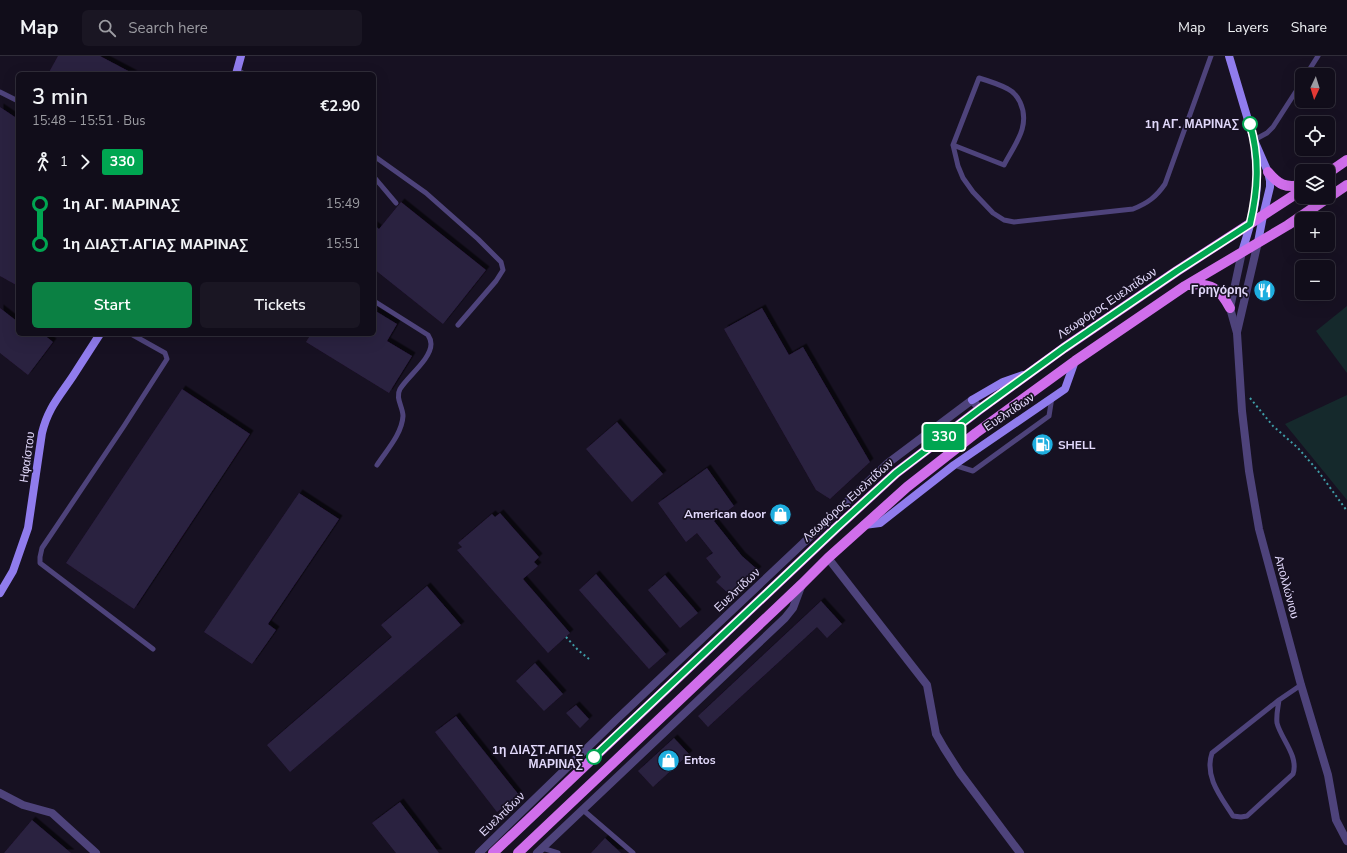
<!DOCTYPE html>
<html lang="en">
<head>
<meta charset="utf-8">
<style>
	:root { --surface:#110d1a; --page:#1a1623; --text:#f1f3f6; --muted:#9c9ca2; --line:#302d39; --accent:#0b8043 }
	body { margin:0; font-family:"Nunito Sans",sans-serif; background:var(--page); color:var(--text); height:100vh; display:flex; flex-direction:column; font-size:15px; white-space:nowrap }
	* { box-sizing:border-box; margin:0 }
	p { font-size:13px; color:var(--muted) }
	.icon { flex:none; width:22px; height:22px; fill:none; stroke:currentColor; stroke-width:2; stroke-linecap:round; stroke-linejoin:round }
	.map { position:relative; flex:1; overflow:hidden }
	.details { position:absolute; left:16px; top:16px; width:360px; height:264px; display:flex; flex-direction:column; background:var(--surface); border-radius:6px; box-shadow:0 4px 16px #0002,0 0 0 1px var(--line) }
	.details>* { flex:none }
	.badge { padding:0 8px; border-radius:3px; font-size:14px; line-height:26px }
	.needle { width:26px; rotate:184deg }
	.controls { position:absolute; left:1295px; top:12px; display:grid; gap:8px }
	.controls a { display:grid; place-items:center; width:40px; height:40px; border-radius:6px; background:var(--surface); box-shadow:0 4px 16px #0002,0 0 0 1px var(--line); font-size:20px }
	.map>.badge { position:absolute; translate:-50% -50%; box-shadow:0 0 0 2px #fff }
	.legs { display:flex; align-items:center; gap:6px; height:44px; padding:0 16px; font-size:13px }
	.legs p { margin-inline-start:auto }
	.headline { display:flex; align-items:center; justify-content:space-between; height:68px; padding:0 16px }
	h1 { font-size:22px; font-weight:600; line-height:30px }
	.action { display:flex; gap:8px; margin-top:auto; padding:8px 16px }
	.action a { flex:1; height:46px; border-radius:6px; background:var(--accent); color:#fff; font-size:16px; font-weight:600; line-height:46px; text-align:center }
	.action a+a { background:var(--page); color:var(--text) }
	ul { padding:0 16px; list-style:none }
	li { display:flex; align-items:center; gap:14px; height:40px; font-size:15px }
	li i { display:grid; place-items:center; width:6px; height:100%; margin:0 5px; background:currentColor }
	li i::after { content:''; width:10px; height:10px; margin:-5px; border:3px solid; border-radius:50%; background:var(--surface) }
	li p { margin-inline-start:auto }
	li:first-child i { background:linear-gradient(#0000 50%,currentColor 0) }
	li:last-child i { background:linear-gradient(currentColor 50%,#0000 0) }
	header { display:flex; align-items:center; gap:24px; box-sizing:border-box; height:56px; padding:0 20px; background:var(--surface); border-bottom:1px solid var(--line) }
	header strong { font-size:19px }
	nav { display:flex; gap:22px; margin-inline-start:auto; font-size:14px }
	.search { width:280px; height:36px; background:var(--page); display:flex; align-items:center; gap:10px; box-sizing:border-box; padding:0 14px; border-radius:6px; color:var(--muted); font-size:15px }
	.map>svg:first-child { display:block }
	.green { fill:#15292c }
	.building { fill:#2c2041; filter:url(#shadow) }
	.lines { fill:none; stroke-linecap:round; stroke-linejoin:round }
	.path { stroke:#3f9da7; stroke-width:2; stroke-dasharray:2 3; stroke-linecap:butt }
	.lane { stroke:#4e437b; stroke-width:5 }
	.street { stroke:#4e437b; stroke-width:8 }
	.secondary { stroke:#907ced; stroke-width:8 }
	.primary { stroke:#d06eeb; stroke-width:10 }
	.line-1-casing { stroke:#fff; stroke-width:9 }
	.line-1 { stroke:#00a651; stroke-width:6 }
	.stop-1-dot { fill:#fff; stroke:#00a651; stroke-width:2 }
	.labels { text-anchor:middle; stroke-width:3.5; stroke-linejoin:round; paint-order:stroke }
	.stop-label { font-size:12px; font-weight:bold; fill:#e1d8fa; stroke:#171122; text-anchor:end }
	.poi-label { font-size:12px; font-weight:bold; fill:#e1d8fa; stroke:#171122; text-anchor:end }
	.street-label { font-size:12px; fill:#e1d8fa; stroke:#171122 }
</style>
</head>
<body>
<header>
<strong>Map</strong>
<div class="search"><svg class="icon" aria-label="search" viewBox="0 0 24 24"><circle cx="10" cy="10" r="6"/><path d="M15 15l6 6"/></svg>Search here</div>
<nav><a>Map</a><a>Layers</a><a>Share</a></nav>
</header>
<div class="map">
<svg width="1347" height="797" viewBox="0 0 1347 797">
	<defs>
		<filter id="shadow"><feDropShadow dx="3.5" dy="-3.5" stdDeviation="0" flood-color="#0009"/></filter>
	</defs>
	<rect width="100%" height="100%" fill="#171122"/>
	<!-- green -->
	<g class="green">
		<polygon points="1347,250 1347,317 1316,275"/>
		<polygon points="1347,339 1347,444 1285,368"/>
	</g>
	<!-- building -->
	<g class="building">
		<polygon points="58,0 100,0 134,18 48,18"/>
		<polygon points="0,51 18,63 18,230 0,220"/>
		<polygon points="401,146 486,214 443,268 374,213 374,169 379,173"/>
		<polygon points="0,252 18,266 18,278 43,278 53,286 28,319 0,297"/>
		<polygon points="762,252 789,299 803,291 870,406 830,443 816,434 724,273"/>
		<polygon points="374,254 397,268 387,285 412,300 389,337 306,286 311,278 374,278"/>
		<polygon points="182,333 250,378 134,553 66,507"/>
		<polygon points="617,366 663,418 632,446 586,393"/>
		<polygon points="707,412 734,450 714,465 742,500 758,514 731,540 716,526 721,521 706,502 713,497 697,477 686,486 658,447"/>
		<polygon points="299,437 339,463 268,568 276,574 252,608 204,576"/>
		<polygon points="500,457 539,501 534,506 538,510 523,523 570,577 548,597 457,494 462,491 458,487 492,458 495,461"/>
		<polygon points="596,518 666,598 649,613 579,534"/>
		<polygon points="665,519 698,557 680,572 648,534"/>
		<polygon points="427,530 461,569 290,716 267,689 392,581 381,569"/>
		<polygon points="821,545 842,568 827,582 817,571 708,671 698,660"/>
		<polygon points="535,607 563,638 544,655 516,625"/>
		<polygon points="576,649 589,663 580,672 566,657"/>
		<polygon points="456,660 519,739 497,756 435,676"/>
		<polygon points="674,682 689,698 653,731 638,715"/>
		<polygon points="400,746 439,797 396,797 372,767"/>
		<polygon points="32,764 71,797 4,797"/>
		<polygon points="605,782 621,797 591,797"/>
	</g>
	<g class="lines">
		<!-- path -->
		<g class="path">
			<polyline points="1250,342 1273,370 1298,392 1318,415 1347,455"/>
			<polyline points="566,581 578,594 589,603"/>
		</g>
		<!-- lane -->
		<g class="lane">
			<polyline points="237,14 244,18"/>
			<polyline points="1306,19 1318,0"/>
			<polyline points="0,36 18,45"/>
			<polyline points="1254,84 1267,77 1273,71 1302,26"/>
			<path d="M 953,89 L 1004,109 C 1015,88 1031,70 1020,46 C 1017,40 1014,36 1008,33 C 999,28 989,25 979,22 L 953,89 L 958,110 L 963,122 L 973,136 L 993,157 L 1004,164 L 1014,166 L 1133,153 C 1148,147 1156,141 1165,128 L 1211,0"/>
			<polyline points="374,100 426,137 478,183 501,206 503,214 496,225 458,269"/>
			<polyline points="374,121 396,147"/>
			<path d="M 374,245 L 428,279 C 430,282 431,284 431,288 C 431,303 408,320 400,333 C 395,342 403,351 403,360 C 402,378 386,395 377,409"/>
			<polyline points="131,278 165,297 167,303 124,370 42,492 40,501 40,507 153,593"/>
			<polyline points="954,409 973,415 1049,360 1052,341"/>
			<path d="M 1279,644 L 1212,697 C 1204,721 1221,741 1233,760 L 1241,761 L 1247,760 L 1293,718 C 1299,700 1281,683 1277,667 C 1276,659 1278,652 1279,644 L 1301,629"/>
			<polyline points="583,754 633,797"/>
			<polyline points="542,792 558,797"/>
		</g>
		<!-- street -->
		<g class="street">
			<polyline points="1242,196 1230,252 1237,277 1242,355 1249,415 1259,473 1301,629 1328,719 1336,764 1347,785"/>
			<polyline points="1237,276 1258,186"/>
			<polyline points="828,502 927,629 936,678 944,692 960,717 1020,797"/>
			<polyline points="0,737 23,749 52,757 96,797"/>
			<polyline points="479,797 616,664 888,407 972,344 980,353"/>
			<polyline points="537,797 785,562 793,552 802,528"/>
		</g>
		<!-- secondary -->
		<g class="secondary">
			<polyline points="1229,0 1254,84 1268,116 1270,125 1270,131 1263,160 1258,186"/>
			<polyline points="236,18 241,0"/>
			<path d="M 1242,196 C 1249,173 1257,149 1257,125 C 1257,114 1256,104 1255,93"/>
			<polyline points="972,344 1003,326 1023,319"/>
			<polyline points="864,469 880,467 954,409 1065,333 1075,305"/>
			<path d="M 0,537 L 13,515 L 28,472 L 42,377 C 48,352 59,341 73,320 C 82,306 91,292 100,278"/>
		</g>
		<!-- primary -->
		<g class="primary">
			<path d="M 1268,116 C 1279,129 1285,132 1302,129"/>
			<polyline points="1328,117 1347,104"/>
			<path d="M 1189,229 C 1211,226 1220,233 1230,252"/>
			<polyline points="493,797 836,472 896,417 980,353 1064,292 1177,215 1302,134"/>
			<polyline points="518,797 802,528 828,502 907,431 976,377 1075,305 1185,230 1288,169 1347,129"/>
		</g>
	</g>
	<g class="lines">
		<defs>
			<path id="line-1" d="M 594,701 L 836,472 L 896,417 L 980,353 L 1064,292 L 1177,215 L 1250,168 C 1258,134 1260,103 1250,68"/>
		</defs>
		<!-- line-1 casing -->
		<use href="#line-1" class="line-1-casing"/>
		<!-- line-1 -->
		<use href="#line-1" class="line-1"/>
	</g>
	<!-- icons -->
	<defs>
		<symbol id="restaurant-disc" viewBox="-11 -11 22 22"><circle r="9.5" fill="#1eaedf" stroke="#171122"/><path d="M-5-6h1v4h1v-4h1v4h1v-4h1v5L-1.5 .5V6h-2V.5L-5-1ZM5-6V6H3V1.5H1.5Q1.5-4 5-6Z" fill="#fff"/></symbol>
		<symbol id="fuel-disc" viewBox="-11 -11 22 22"><circle r="9.5" fill="#1eaedf" stroke="#171122"/><path d="M-5.5-6h7V0h2V4h1.3V-2.5L3-4.5l.8-.8L6-3V5H2.5V1h-1V6h-7ZM-4.2-4.7v3.2H.2V-4.7Z" fill="#fff"/></symbol>
		<symbol id="shop-disc" viewBox="-11 -11 22 22"><circle r="9.5" fill="#1eaedf" stroke="#171122"/><path d="M-5-2.5h2.3a2.7 3.5 0 0 1 5.4 0H5L5.5 6h-11ZM-1.5-2.5h3a1.5 2.3 0 0 0-3 0Z" fill="#fff"/></symbol>
	</defs>
	<g fill-rule="evenodd">
		<use href="#restaurant-disc" x="1252" y="222" width="25" height="25"/>
		<use href="#fuel-disc" x="1030" y="376" width="25" height="25"/>
		<use href="#shop-disc" x="768" y="446" width="25" height="25"/>
		<use href="#shop-disc" x="656" y="692" width="25" height="25"/>
	</g>
	<!-- markers -->
	<g class="stop-1-dot">
		<circle cx="1250" cy="68" r="7"/>
		<circle cx="594" cy="701" r="7"/>
	</g>
	<g class="labels">
		<!-- stop labels -->
		<g class="stop-label">
			<text x="1239" y="72">1η ΑΓ. ΜΑΡΙΝΑΣ</text>
			<text x="583" y="698">1η ΔΙΑΣΤ.ΑΓΙΑΣ<tspan x="583" dy="14">ΜΑΡΙΝΑΣ</tspan></text>
		</g>
		<!-- poi labels -->
		<g class="poi-label">
			<text x="1248" y="238">Γρηγόρης</text>
			<text x="1058" y="393" text-anchor="start">SHELL</text>
			<text x="766" y="462">American door</text>
			<text x="684" y="708" text-anchor="start">Entos</text>
		</g>
		<!-- street labels -->
		<g class="street-label">
			<text transform="translate(1107 247) rotate(-34)" y="4">Λεωφόρος Ευελπίδων</text>
			<text transform="translate(1009 356) rotate(-34)" y="4">Ευελπίδων</text>
			<text transform="translate(27 401) rotate(-82)" y="4">Ηφαίστου</text>
			<text transform="translate(848 444) rotate(-42)" y="4">Λεωφόρος Ευελπίδων</text>
			<text transform="translate(1287 531) rotate(75)" y="4">Απολλώνιου</text>
			<text transform="translate(737 534) rotate(-43)" y="4">Ευελπίδων</text>
			<text transform="translate(502 758) rotate(-44)" y="4">Ευελπίδων</text>
		</g>
	</g>
</svg>
<div class="controls">
<a><svg class="needle" viewBox="-14 -14 28 28"><path d="M0-13l5 13h-10z" fill="#e53935"/><path d="M0 13l5-13h-10z" fill="#9c9ca2"/></svg></a>
<a><svg class="icon" aria-label="locate" viewBox="0 0 24 24"><circle cx="12" cy="12" r="6"/><path d="M12 2v4M12 18v4M2 12h4M18 12h4"/></svg></a>
<a><svg class="icon" aria-label="layers" viewBox="0 0 24 24"><path d="M12 4l9 5-9 5-9-5zM3 14l9 5 9-5"/></svg></a>
<a>+</a>
<a>−</a>
</div>
<b class="badge" style="left:944px;top:381px;background:#00a651;color:#fff">330</b>
<section class="details">
<div class="headline"><div><h1>3 min</h1><p>15:48 – 15:51 · Bus</p></div><b>€2.90</b></div>
<div class="legs"><svg class="icon" aria-label="walk" viewBox="0 0 24 24"><circle cx="13" cy="4" r="2"/><path d="M13 8l-2 6 4 7M11 14l-3 7M7 12l3-4h3l4 4"/></svg>1<svg class="icon" aria-label="forward" viewBox="0 0 24 24"><path d="M9 5l7 7-7 7"/></svg><b class="badge" style="background:#00a651;color:#fff">330</b></div>
<ul>
<li><i style="color:#00a651"></i><b>1η ΑΓ. ΜΑΡΙΝΑΣ</b><p>15:49</p></li>
<li><i style="color:#00a651"></i><b>1η ΔΙΑΣΤ.ΑΓΙΑΣ ΜΑΡΙΝΑΣ</b><p>15:51</p></li>
</ul>
<div class="action"><a>Start</a><a>Tickets</a></div>
</section>
</div>
</body>
</html>
